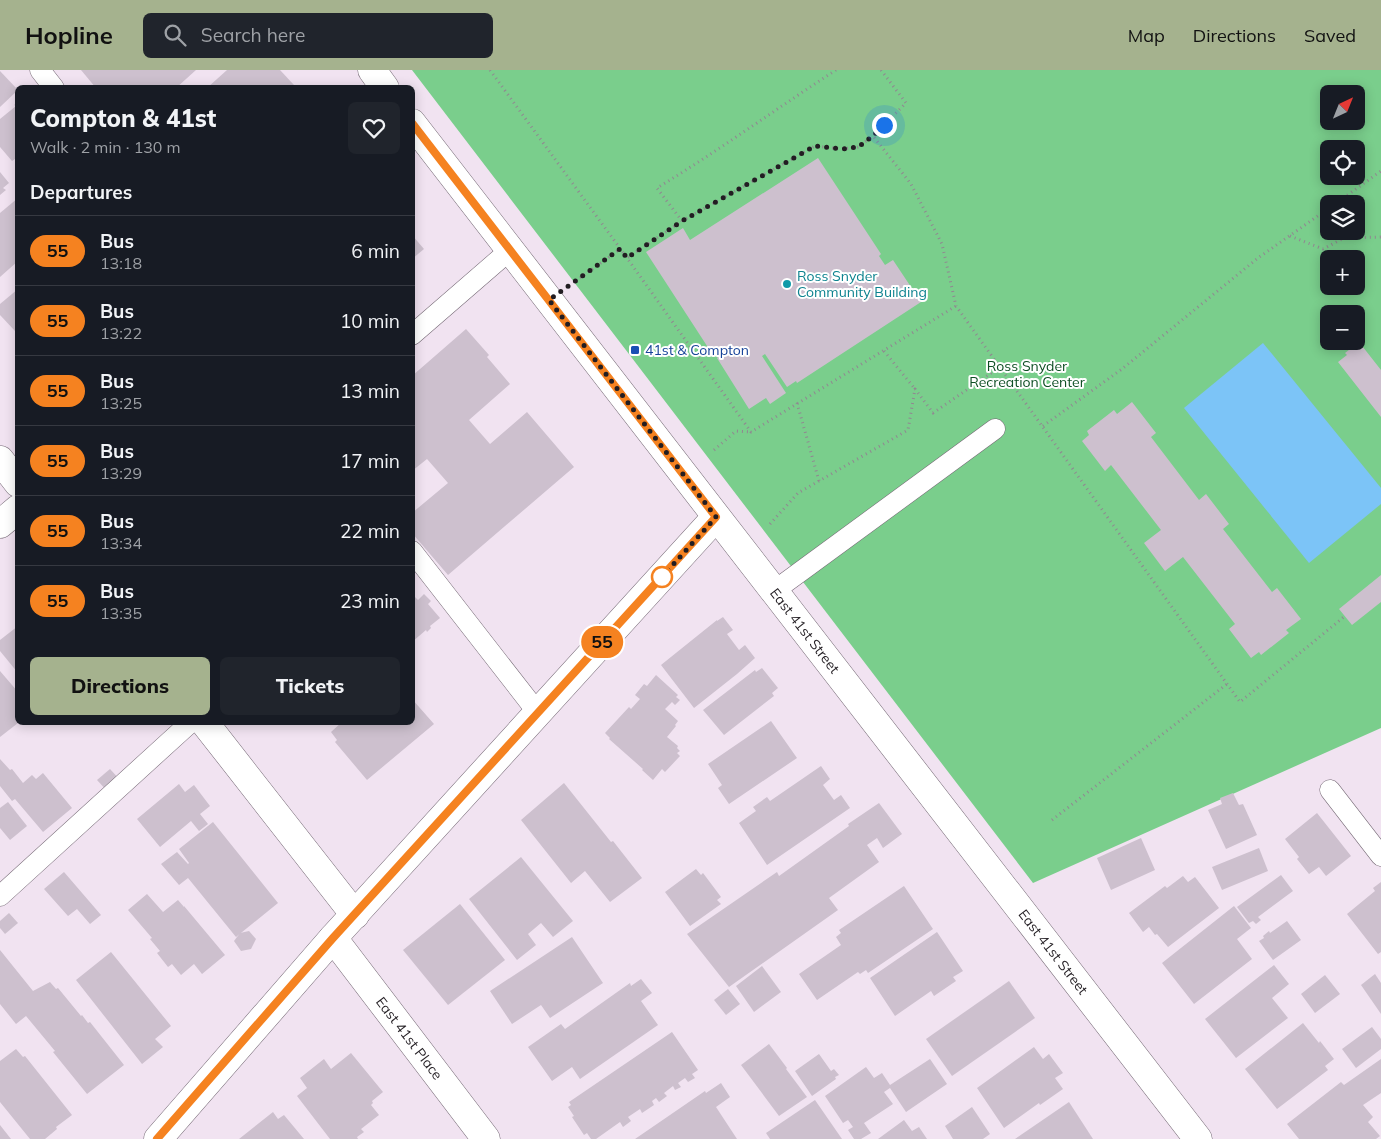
<!DOCTYPE html>
<html lang="en">
<head>
<meta charset="utf-8">
<style>
	:root { --surface:#171b24; --page:#20242c; --text:#f1f3f6; --muted:#9ea1a6; --line:#363941; --accent:#a5b28e }
	body { margin:0; font-family:Mulish,sans-serif; background:var(--page); color:var(--text); height:100vh; display:flex; flex-direction:column; font-size:19px; white-space:nowrap }
	* { box-sizing:border-box; margin:0 }
	p { font-size:16px; color:var(--muted) }
	.icon { flex:none; width:28px; height:28px; fill:none; stroke:currentColor; stroke-width:2; stroke-linecap:round; stroke-linejoin:round }
	.map { position:relative; flex:1; overflow:hidden }
	.details { position:absolute; left:15px; top:15px; width:400px; height:640px; display:flex; flex-direction:column; background:var(--surface); border-radius:8px; box-shadow:0 2px 12px #0003 }
	.details>* { flex:none }
	.badge { padding:0 10px; border-radius:16px; font-size:18px; line-height:32px }
	.needle { width:32px; rotate:43deg }
	.fabs { position:absolute; left:1320px; top:15px; display:grid; gap:10px }
	.fabs a { display:grid; place-items:center; width:45px; height:45px; border-radius:8px; background:var(--surface); box-shadow:0 2px 12px #0003; font-size:25px }
	.you { position:absolute; width:25px; height:25px; margin:-12px; border:4px solid #fff; border-radius:50%; background:#1a73e8; box-shadow:0 0 0 8px #1a73e833 }
	.map>.badge { position:absolute; translate:-50% -50%; box-shadow:0 0 0 2px #fff }
	h2 { padding:0 15px; font-size:19px; line-height:45px }
	.round { display:grid; place-items:center; flex:none; width:52px; height:52px; border-radius:8px; background:var(--page) }
	.head { display:flex; align-items:center; justify-content:space-between; height:85px; padding:0 15px }
	h1 { font-size:24px; font-weight:800; line-height:38px }
	.button { display:flex; gap:10px; margin-top:auto; padding:10px 15px }
	.button a { flex:1; height:58px; border-radius:8px; background:var(--accent); color:#111; font-size:20px; font-weight:800; line-height:58px; text-align:center }
	.button a+a { background:var(--page); color:var(--text) }
	ul { padding:0; list-style:none }
	li { display:flex; align-items:center; gap:15px; height:70px; padding:0 15px; border-top:1px solid var(--line) }
	li div { flex:1 }
	li b { display:block; font-size:19px }
	li em { font-style:normal }
	li .badge { min-width:55px; font-weight:700; text-align:center }
	header { display:flex; align-items:center; gap:30px; box-sizing:border-box; height:70px; padding:0 25px; background:var(--accent); color:#111 }
	header strong { font-size:24px }
	nav { display:flex; gap:28px; margin-inline-start:auto; font-size:18px }
	.search { width:350px; height:45px; background:var(--page); display:flex; align-items:center; gap:12px; box-sizing:border-box; padding:0 18px; border-radius:8px; color:var(--muted); font-size:19px }
	.map>svg:first-child { display:block }
	.green { fill:#7ace8c; fill-rule:evenodd }
	.water { fill:#7cc4f7 }
	.building { fill:#cdc0ce }
	.lines { fill:none; stroke-linecap:round; stroke-linejoin:round }
	.lane-casing { stroke:#756975; stroke-width:21 }
	.street-casing { stroke:#756975; stroke-width:29 }
	.secondary-casing { stroke:#756975; stroke-width:29 }
	.path { stroke:#918791; stroke-width:3; stroke-dasharray:1 4; stroke-linecap:butt }
	.lane { stroke:#fff; stroke-width:20 }
	.street { stroke:#fff; stroke-width:28 }
	.secondary { stroke:#fff; stroke-width:28 }
	.line-casing { stroke:#fff; stroke-width:11 }
	.line { stroke:#f58220; stroke-width:8 }
	.walk { stroke:#221d22; stroke-width:5; stroke-dasharray:0 9 }
	.culture-dot { fill:#0f9aa8; stroke:#fff; stroke-width:2 }
	.transit-dot { fill:#1a4fb4; stroke:#fff; stroke-width:2 }
	.stop-dot { fill:#fff; stroke:#f58220; stroke-width:2.5 }
	.labels { text-anchor:middle; stroke-width:4; stroke-linejoin:round; paint-order:stroke }
	.culture-label { font-size:14px; fill:#0d838f; stroke:#fff; text-anchor:start }
	.transit-label { font-size:14px; fill:#164399; stroke:#fff; text-anchor:start }
	.park-label { font-size:14px; fill:#0e4f24; stroke:#fff }
	.street-label { font-size:14px; fill:#221d22; stroke:#fff }
</style>
</head>
<body>
<header>
<strong>Hopline</strong>
<div class="search"><svg class="icon" aria-label="search" viewBox="0 0 24 24"><circle cx="10" cy="10" r="6"/><path d="M15 15l6 6"/></svg>Search here</div>
<nav><a>Map</a><a>Directions</a><a>Saved</a></nav>
</header>
<div class="map">
<svg width="1381" height="1069" viewBox="0 0 1381 1069">
	<rect width="100%" height="100%" fill="#f1e3f1"/>
	<!-- green -->
	<path class="green" d="M 412,0 L 1381,0 L 1381,658 L 1033,813 ZM 1329,24 L 1356,24 L 1356,51 L 1329,51 ZM 1329,79 L 1356,79 L 1356,106 L 1329,106 ZM 1329,134 L 1356,134 L 1356,161 L 1329,161 ZM 1329,189 L 1356,189 L 1356,216 L 1329,216 ZM 1329,244 L 1356,244 L 1356,271 L 1329,271 Z"/>
	<!-- water -->
	<polygon class="water" points="1263,273 1381,418 1381,434 1309,493 1184,338"/>
	<!-- building -->
	<g class="building">
		<polygon points="81,0 196,0 176,18 96,18"/>
		<polygon points="227,0 280,0 294,15 291,18 207,18"/>
		<polygon points="0,1 18,20 0,37"/>
		<polygon points="18,32 18,87 12,91 0,77 0,49 16,36 14,35"/>
		<polygon points="818,88 881,184 879,186 885,195 893,190 921,232 797,313 796,311 787,317 765,284 762,286 786,323 770,334 766,328 749,339 717,288 718,287 712,278 709,279 646,182 683,158 690,170"/>
		<polygon points="0,102 9,113 3,118 6,120 0,125"/>
		<polygon points="18,128 18,191 0,207 0,143"/>
		<polygon points="412,165 424,179 412,189"/>
		<polygon points="18,219 18,259 15,261 0,245 0,234"/>
		<polygon points="466,259 489,285 487,287 510,314 469,350 490,374 527,342 574,397 448,505 412,463 412,443 448,413 427,389 412,401 412,306"/>
		<polygon points="1359,272 1381,300 1381,347 1338,292 1347,285 1345,283"/>
		<polygon points="1132,332 1156,363 1151,367 1199,430 1206,424 1229,454 1223,459 1272,522 1277,518 1301,549 1286,560 1289,563 1261,585 1259,582 1251,588 1229,559 1235,554 1183,487 1165,501 1144,473 1161,460 1111,395 1105,401 1082,371 1089,365 1087,361 1114,340 1117,344"/>
		<polygon points="1381,505 1381,532 1352,555 1339,539"/>
		<polygon points="412,524 418,530 424,524 431,531 428,534 440,548 430,556 431,558 427,562 426,560 412,572"/>
		<polygon points="723,547 733,560 727,564 739,580 745,575 755,588 737,604 694,638 661,595 717,550 717,551"/>
		<polygon points="18,556 18,603 0,581 0,570"/>
		<polygon points="762,598 778,618 772,623 774,626 724,665 703,640 755,600 756,602"/>
		<polygon points="0,601 18,622 18,653 0,667"/>
		<polygon points="656,605 678,625 676,627 680,630 675,635 672,632 665,639 678,651 675,655 676,656 667,667 678,676 677,678 680,681 677,683 680,686 665,702 662,699 653,710 642,700 643,699 609,669 610,668 605,663 629,637 631,639 640,629 635,625 644,614 647,616"/>
		<polygon points="412,629 434,654 367,710 335,672 337,670 331,662 342,652 412,652"/>
		<polygon points="771,651 797,688 729,734 718,718 722,715 708,694"/>
		<polygon points="0,689 10,700 12,699 23,713 32,705 36,709 43,703 72,738 43,762 15,729 12,731 0,716"/>
		<polygon points="821,696 830,709 823,715 834,730 841,725 850,738 767,795 739,753 756,741 753,737 767,727 770,731"/>
		<polygon points="110,699 121,711 108,722 97,710"/>
		<polygon points="564,713 611,772 613,771 642,808 610,832 585,801 571,813 521,750"/>
		<polygon points="179,714 185,722 194,715 210,736 200,744 208,754 199,761 191,751 160,777 137,749"/>
		<polygon points="1233,723 1239,735 1243,734 1257,765 1226,779 1208,740 1222,734 1220,728"/>
		<polygon points="8,732 27,756 10,770 0,758 0,738"/>
		<polygon points="879,733 902,764 883,778 877,768 867,775 879,792 829,828 838,840 729,917 687,864 777,802 779,806 849,756 848,754"/>
		<polygon points="1317,743 1351,786 1326,806 1319,797 1309,804 1297,789 1299,787 1285,769"/>
		<polygon points="213,752 278,833 236,867 188,808 179,815 161,794 177,782 188,794 189,793 179,779"/>
		<polygon points="1141,768 1155,800 1111,820 1097,788"/>
		<polygon points="1259,778 1268,801 1222,820 1212,797"/>
		<polygon points="521,787 573,851 553,867 541,853 528,864 536,875 517,890 469,829"/>
		<polygon points="696,799 701,805 703,803 721,827 717,830 721,834 690,856 665,822"/>
		<polygon points="64,802 101,845 90,854 77,839 68,846 44,819"/>
		<polygon points="1281,805 1293,821 1258,847 1261,850 1256,854 1253,851 1249,853 1237,837"/>
		<polygon points="1183,806 1188,812 1195,807 1219,838 1168,877 1157,864 1155,865 1149,857 1143,862 1129,843 1165,816 1167,818"/>
		<polygon points="1381,812 1381,882 1378,884 1347,844 1375,821 1373,818"/>
		<polygon points="904,816 933,859 868,903 866,900 860,904 858,902 817,930 799,904 841,875 836,867 841,863 839,860"/>
		<polygon points="147,824 163,842 178,830 184,837 184,836 225,885 202,904 194,894 181,905 172,894 168,897 157,883 160,881 150,869 152,868 128,840"/>
		<polygon points="460,834 505,890 448,935 403,880"/>
		<polygon points="1234,836 1251,858 1237,869 1252,889 1194,934 1162,893"/>
		<polygon points="9,843 18,853 5,864 0,858 0,851"/>
		<polygon points="1287,851 1301,870 1273,890 1259,871 1264,868 1263,866 1269,861 1270,863"/>
		<polygon points="249,861 256,869 251,879 241,881 234,871 240,863"/>
		<polygon points="937,862 963,901 953,907 956,911 934,926 931,921 895,946 870,908"/>
		<polygon points="572,867 603,913 550,948 541,935 512,954 490,921"/>
		<polygon points="0,880 33,921 50,912 56,919 58,918 81,946 82,945 88,953 90,952 124,995 87,1024 53,982 55,981 26,946 16,954 0,934"/>
		<polygon points="111,882 171,956 155,969 163,977 142,994 76,910"/>
		<polygon points="1274,895 1289,914 1272,928 1288,948 1236,988 1205,949"/>
		<polygon points="762,896 781,922 754,942 736,916"/>
		<polygon points="1375,904 1381,913 1381,944 1361,915"/>
		<polygon points="1325,905 1340,924 1315,943 1301,924"/>
		<polygon points="641,909 652,923 641,931 658,955 580,1009 572,997 552,1011 528,977 561,954 565,959 630,913 631,916"/>
		<polygon points="1009,911 1035,948 952,1006 926,969"/>
		<polygon points="728,919 740,934 726,945 714,930"/>
		<polygon points="1303,953 1319,973 1320,971 1334,989 1325,996 1328,1000 1277,1039 1245,999"/>
		<polygon points="1372,957 1381,969 1381,979 1356,998 1342,979"/>
		<polygon points="672,962 698,1000 692,1004 695,1008 688,1012 685,1008 678,1013 681,1017 675,1020 673,1016 664,1023 667,1026 659,1032 656,1028 652,1031 654,1035 642,1043 640,1039 628,1047 631,1051 623,1057 620,1052 596,1069 591,1069 587,1063 584,1065 572,1047 574,1046 568,1037 571,1035 569,1032"/>
		<polygon points="769,974 787,998 786,999 807,1027 779,1046 741,995"/>
		<polygon points="1034,977 1043,989 1049,984 1063,1003 1055,1008 1063,1019 1040,1035 1039,1033 1004,1058 977,1018"/>
		<polygon points="16,979 23,987 25,986 72,1045 56,1057 57,1059 45,1069 30,1069 0,1032 0,991"/>
		<polygon points="351,983 383,1022 372,1031 373,1033 371,1035 379,1045 361,1059 364,1062 357,1067 358,1069 330,1069 297,1026 307,1018 300,1008 324,989 331,999"/>
		<polygon points="819,984 831,1001 834,999 839,1005 835,1007 836,1009 812,1026 795,1001"/>
		<polygon points="930,989 947,1014 906,1042 890,1018 884,1022 893,1034 864,1053 871,1063 861,1069 854,1069 848,1060 853,1057 848,1050 843,1053 825,1026 866,997 874,1008 882,1003 890,1015"/>
		<polygon points="1381,989 1381,1023 1363,1035 1373,1047 1368,1052 1380,1066 1376,1069 1299,1069 1287,1054 1341,1012 1344,1015"/>
		<polygon points="721,1013 730,1027 716,1037 737,1069 635,1069 705,1021 706,1023"/>
		<polygon points="815,1030 842,1069 770,1069 766,1063"/>
		<polygon points="1069,1032 1093,1069 1015,1069"/>
		<polygon points="972,1037 990,1064 983,1069 953,1069 945,1056"/>
		<polygon points="273,1042 278,1049 284,1045 304,1069 239,1069"/>
		<polygon points="904,1050 912,1061 919,1057 927,1069 878,1069"/>
		<polygon points="0,1055 11,1069 0,1069"/>
	</g>
	<g class="lines">
		<defs>
			<g id="lane">
				<polyline points="40,0 54,18"/>
				<polyline points="412,265 510,180"/>
				<polyline points="412,481 538,643"/>
				<polyline points="774,521 995,359"/>
				<polyline points="1330,720 1381,786"/>
				<polyline points="0,826 191,652"/>
			</g>
			<g id="street">
				<polyline points="0,390 18,413"/>
				<polyline points="0,454 18,439"/>
				<polyline points="204,652 355,845"/>
				<path id="s1" d="M 333,868 L 486,1069"/>
			</g>
			<g id="secondary">
				<polyline points="372,0 385,18"/>
				<path id="s2" d="M 412,53 L 1198,1069"/>
				<polyline points="158,1069 333,868 716,447"/>
			</g>
		</defs>
		<!-- lane casing -->
		<use href="#lane" class="lane-casing"/>
		<!-- street casing -->
		<use href="#street" class="street-casing"/>
		<!-- secondary casing -->
		<use href="#secondary" class="secondary-casing"/>
		<!-- path -->
		<g class="path">
			<polyline points="490,0 627,188"/>
			<path d="M 836,0 C 776,39 718,81 657,118 L 682,151 L 627,188 L 751,362 L 956,236"/>
			<polyline points="881,0 906,33 873,66 911,114 942,174 956,236 1240,632 1345,546"/>
			<polyline points="1335,134 1381,101"/>
			<polyline points="682,151 815,76 842,79 858,77 873,66"/>
			<polyline points="1290,166 1323,179 1344,168 1381,167"/>
			<polyline points="576,211 620,179"/>
			<polyline points="884,281 915,319"/>
			<polyline points="797,333 819,411"/>
			<polyline points="1043,356 1122,299 1258,188 1329,138"/>
			<polyline points="714,380 736,361 750,362"/>
			<polyline points="770,454 798,423 908,360 915,319 933,343 1000,297"/>
			<polyline points="1052,750 1227,614"/>
		</g>
		<!-- lane -->
		<use href="#lane" class="lane"/>
		<!-- street -->
		<use href="#street" class="street"/>
		<!-- secondary -->
		<use href="#secondary" class="secondary"/>
	</g>
	<g class="lines">
		<defs>
			<polyline id="line" points="157,1069 333,868 716,447 412,53"/>
		</defs>
		<!-- line casing -->
		<use href="#line" class="line-casing"/>
		<!-- line -->
		<use href="#line" class="line"/>
		<!-- walk -->
		<polyline class="walk" points="662,507 716,447 549,230 620,179 627,188 682,151 815,76 842,79 858,77 873,66 884,55"/>
	</g>
	<!-- markers -->
	<circle class="culture-dot" cx="787" cy="214" r="5"/>
	<rect class="transit-dot" x="630" y="275" width="10" height="10" rx="2.5"/>
	<circle class="stop-dot" cx="662" cy="507" r="10"/>
	<g class="labels">
		<!-- culture labels -->
		<g class="culture-label">
			<text x="797" y="211">Ross Snyder<tspan x="797" dy="16">Community Building</tspan></text>
		</g>
		<!-- transit labels -->
		<g class="transit-label">
			<text x="645" y="285">41st &amp; Compton</text>
		</g>
		<!-- park labels -->
		<g class="park-label">
			<text x="1027" y="301">Ross Snyder<tspan x="1027" dy="16">Recreation Center</tspan></text>
		</g>
		<!-- street labels -->
		<g class="street-label">
			<text dy="5" stroke="none"><textPath href="#s2" startOffset="642">East 41st Street</textPath></text>
			<text dy="5" stroke="none"><textPath href="#s2" startOffset="1048">East 41st Street</textPath></text>
			<text dy="5" stroke="none"><textPath href="#s1" startOffset="126">East 41st Place</textPath></text>
		</g>
	</g>
</svg>
<div class="fabs">
<a><svg class="needle" viewBox="-14 -14 28 28"><path d="M0-13l5 13h-10z" fill="#e53935"/><path d="M0 13l5-13h-10z" fill="#9ea1a6"/></svg></a>
<a><svg class="icon" aria-label="locate" viewBox="0 0 24 24"><circle cx="12" cy="12" r="6"/><path d="M12 2v4M12 18v4M2 12h4M18 12h4"/></svg></a>
<a><svg class="icon" aria-label="layers" viewBox="0 0 24 24"><path d="M12 4l9 5-9 5-9-5zM3 14l9 5 9-5"/></svg></a>
<a>+</a>
<a>−</a>
</div>
<div class="you" style="left:884px;top:55px"></div>
<b class="badge" style="left:602px;top:572px;background:#f58220;color:#111">55</b>
<section class="details">
<div class="head"><div><h1>Compton &amp; 41st</h1><p>Walk · 2 min · 130 m</p></div><a class="round"><svg class="icon" aria-label="heart" viewBox="0 0 24 24"><path d="M12 20l-8-8c-3-5 5-10 8-4 3-6 11-1 8 4z"/></svg></a></div>
<h2>Departures</h2>
<ul>
<li><span class="badge" style="background:#f58220;color:#111">55</span><div><b>Bus</b><p>13:18</p></div><em>6 min</em></li>
<li><span class="badge" style="background:#f58220;color:#111">55</span><div><b>Bus</b><p>13:22</p></div><em>10 min</em></li>
<li><span class="badge" style="background:#f58220;color:#111">55</span><div><b>Bus</b><p>13:25</p></div><em>13 min</em></li>
<li><span class="badge" style="background:#f58220;color:#111">55</span><div><b>Bus</b><p>13:29</p></div><em>17 min</em></li>
<li><span class="badge" style="background:#f58220;color:#111">55</span><div><b>Bus</b><p>13:34</p></div><em>22 min</em></li>
<li><span class="badge" style="background:#f58220;color:#111">55</span><div><b>Bus</b><p>13:35</p></div><em>23 min</em></li>
</ul>
<div class="button"><a>Directions</a><a>Tickets</a></div>
</section>
</div>
</body>
</html>
